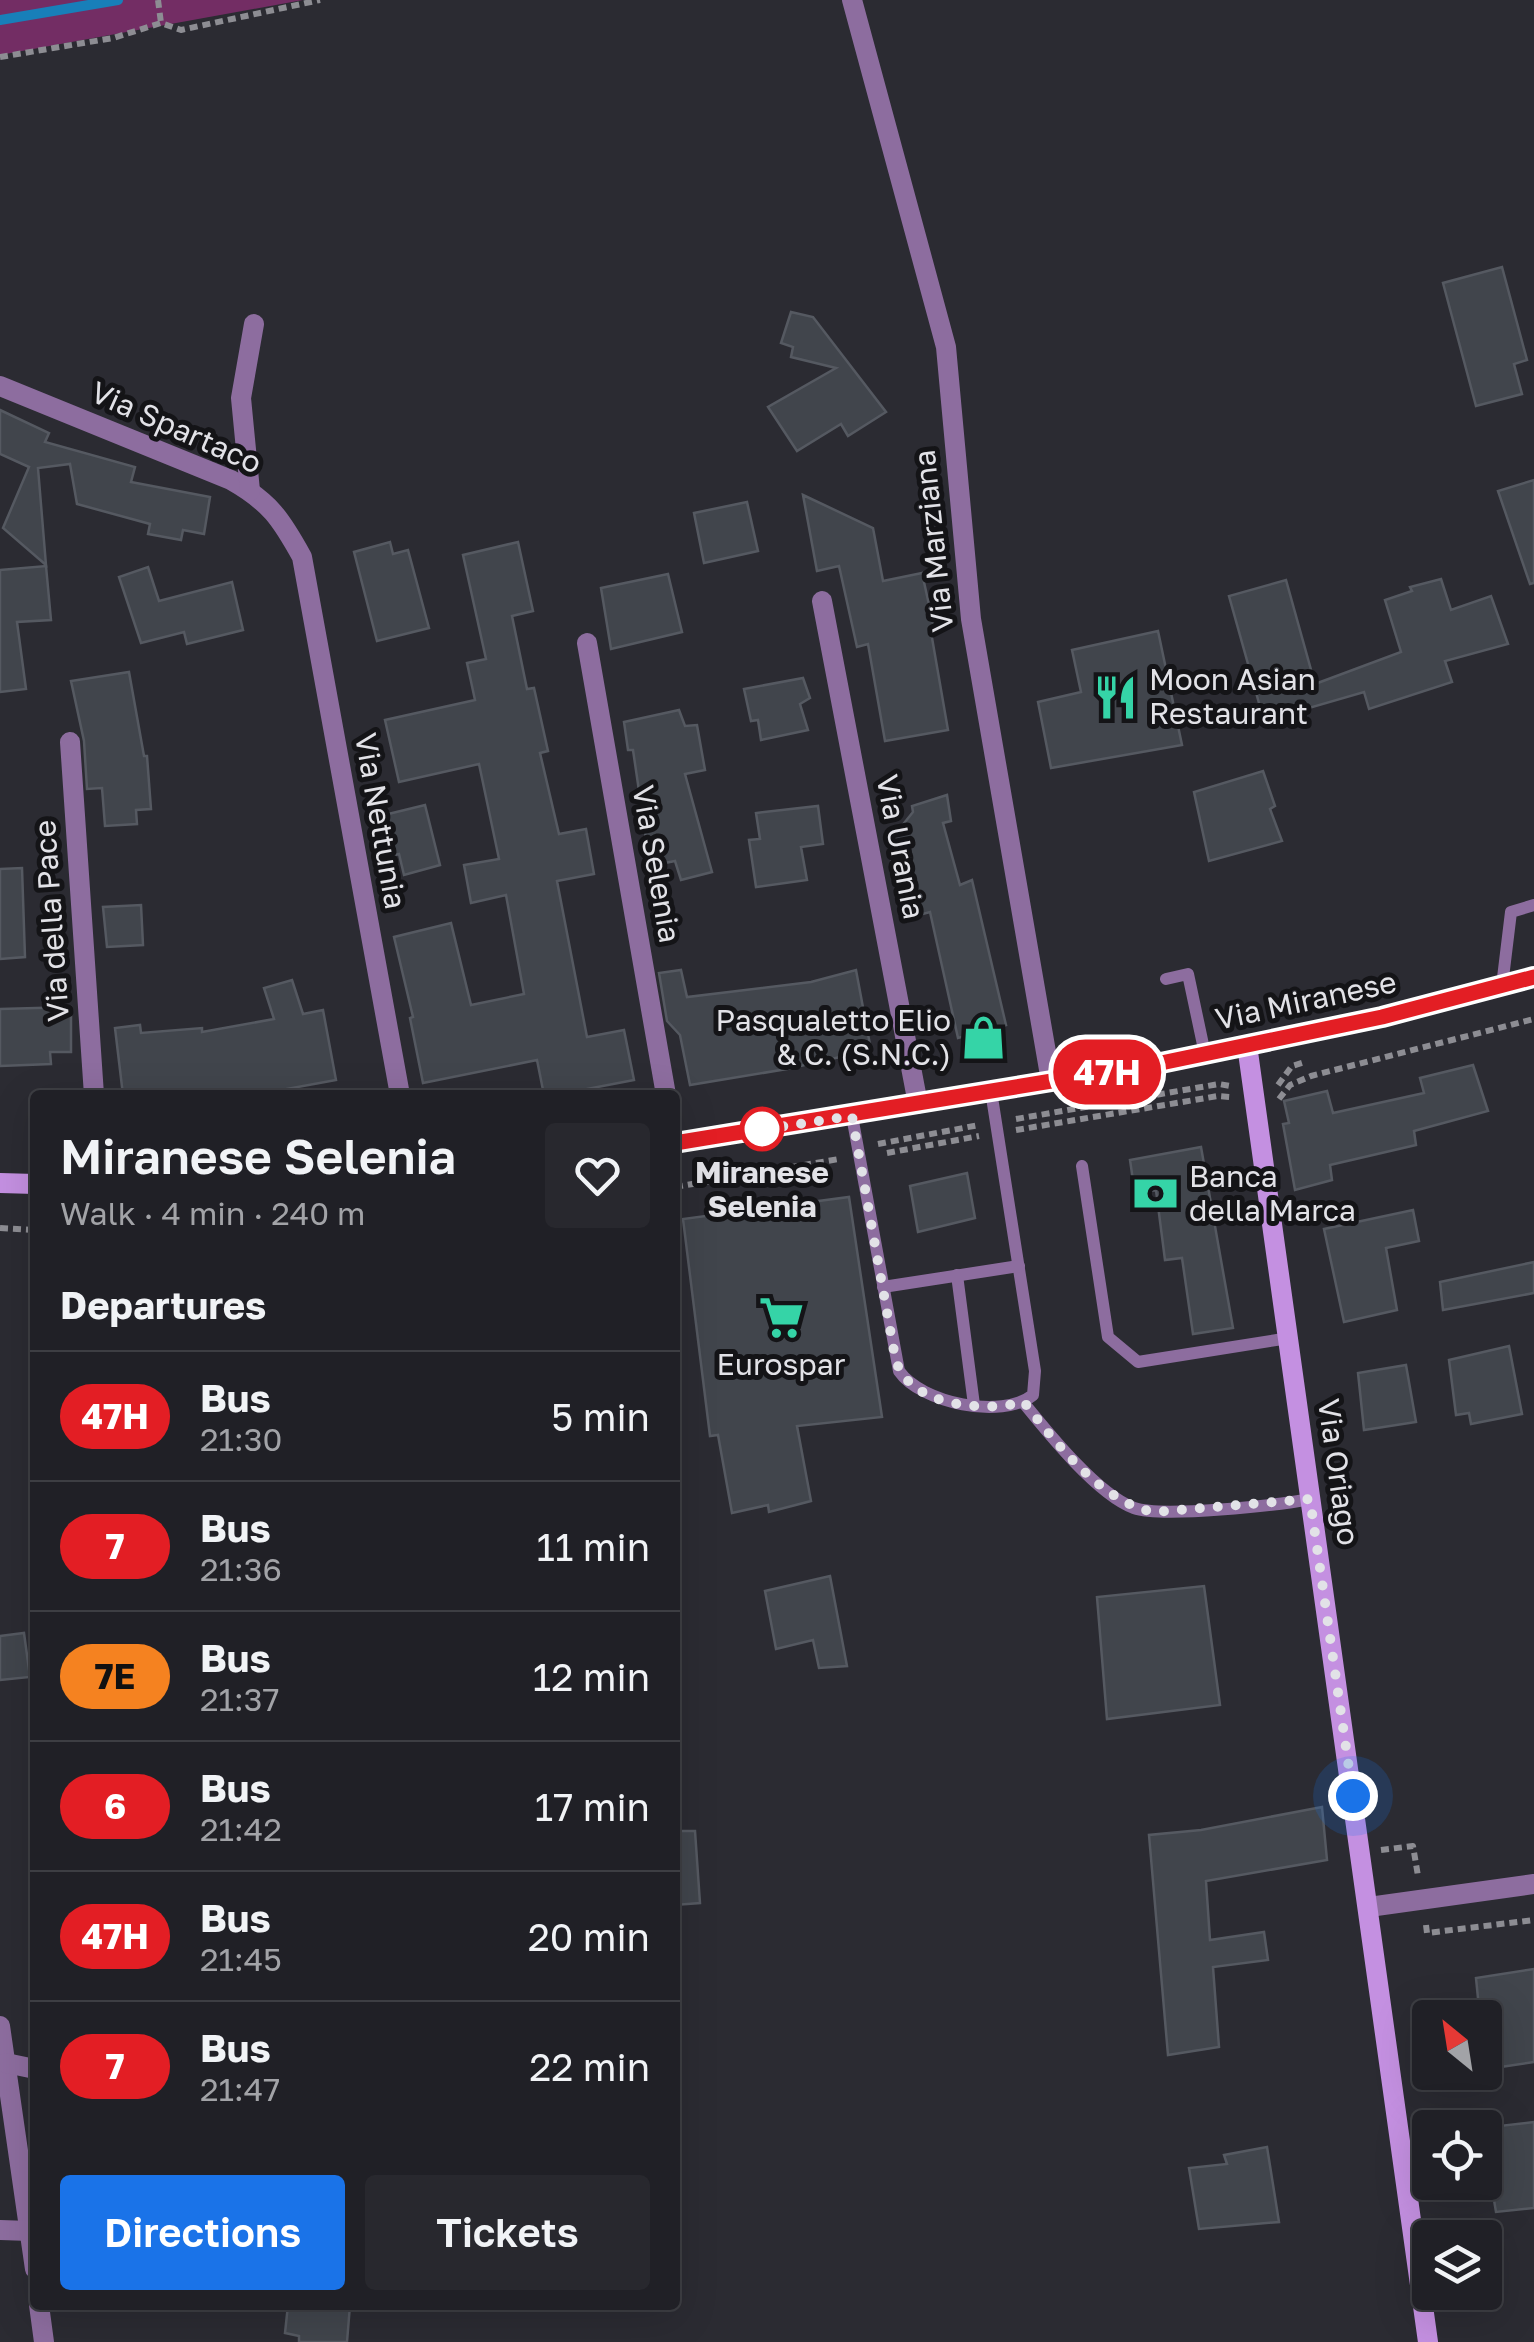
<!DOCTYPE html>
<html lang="en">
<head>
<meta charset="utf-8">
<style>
	:root { --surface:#202026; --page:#28282e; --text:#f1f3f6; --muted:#a2a3a7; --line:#3d3e43; --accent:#1a73e8 }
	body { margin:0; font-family:"Golos Text",sans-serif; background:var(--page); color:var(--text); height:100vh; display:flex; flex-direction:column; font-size:38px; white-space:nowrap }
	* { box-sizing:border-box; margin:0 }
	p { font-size:32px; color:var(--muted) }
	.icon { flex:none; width:55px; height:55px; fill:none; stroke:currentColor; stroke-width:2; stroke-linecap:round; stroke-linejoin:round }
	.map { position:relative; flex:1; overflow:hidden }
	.details { position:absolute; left:30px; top:1090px; width:650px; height:1220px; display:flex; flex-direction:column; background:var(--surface); border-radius:10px; box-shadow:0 10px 40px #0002,0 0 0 2px var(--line) }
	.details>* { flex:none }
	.badge { padding:0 20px; border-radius:32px; font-size:35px; line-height:65px }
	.needle { width:65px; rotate:330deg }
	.controls { position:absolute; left:1412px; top:2000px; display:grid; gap:20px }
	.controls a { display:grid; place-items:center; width:90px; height:90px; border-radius:10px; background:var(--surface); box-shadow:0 10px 40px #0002,0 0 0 2px var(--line); font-size:50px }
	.you { position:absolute; width:50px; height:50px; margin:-25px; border:8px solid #fff; border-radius:50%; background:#1a73e8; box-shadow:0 0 0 15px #1a73e833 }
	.map>.badge { position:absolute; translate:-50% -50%; box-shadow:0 0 0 5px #fff }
	h2 { padding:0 30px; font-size:38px; line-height:90px }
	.round { display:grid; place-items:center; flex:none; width:105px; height:105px; border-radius:10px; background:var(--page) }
	.head { display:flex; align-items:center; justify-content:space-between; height:170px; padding:0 30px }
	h1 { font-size:48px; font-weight:600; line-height:75px }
	.cta { display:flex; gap:20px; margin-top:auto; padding:20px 30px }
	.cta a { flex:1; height:115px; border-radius:10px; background:var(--accent); color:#fff; font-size:40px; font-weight:600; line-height:115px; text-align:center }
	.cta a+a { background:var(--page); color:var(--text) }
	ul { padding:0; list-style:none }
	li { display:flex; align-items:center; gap:30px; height:130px; padding:0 30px; border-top:2px solid var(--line) }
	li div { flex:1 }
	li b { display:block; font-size:38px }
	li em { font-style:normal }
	li .badge { min-width:110px; font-weight:700; text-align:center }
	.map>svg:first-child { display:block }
	.green { fill:#732d64 }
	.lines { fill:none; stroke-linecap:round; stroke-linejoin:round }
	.stream { stroke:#187fb9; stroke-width:10 }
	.building { fill:#41454c; stroke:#555961; stroke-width:2.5 }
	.path { stroke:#8d8d93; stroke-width:6; stroke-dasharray:8 5; stroke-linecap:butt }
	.lane { stroke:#8d6d9f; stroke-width:12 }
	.street { stroke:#8d6d9f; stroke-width:20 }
	.secondary { stroke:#c490e1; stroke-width:20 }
	.line-casing { stroke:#fff; stroke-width:22 }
	.line { stroke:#e31e24; stroke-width:15 }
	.walk { stroke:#e2e2e7; stroke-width:10; stroke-dasharray:0 18 }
	.stop-dot { fill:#fff; stroke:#e31e24; stroke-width:5 }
	.labels { text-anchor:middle; stroke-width:10; stroke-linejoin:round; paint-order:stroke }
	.street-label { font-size:30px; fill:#e2e2e7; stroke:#141417 }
	.poi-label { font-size:30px; fill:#e2e2e7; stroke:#141417; text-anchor:start }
	.stop-label { font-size:30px; font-weight:bold; fill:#e2e2e7; stroke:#141417 }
</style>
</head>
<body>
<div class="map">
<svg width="1534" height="2342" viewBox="0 0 1534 2342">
	<rect width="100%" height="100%" fill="#2b2b32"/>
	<!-- green -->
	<polygon class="green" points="0,0 303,0 0,55"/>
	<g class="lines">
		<!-- stream -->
		<polyline class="stream" points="0,20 118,0"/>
	</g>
	<!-- building -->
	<g class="building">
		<polygon points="1502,267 1527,360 1514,364 1522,394 1476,406 1443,283"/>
		<polygon points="791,312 813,317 886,412 848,436 841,424 797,451 768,407 836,368 791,357 793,347 781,343"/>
		<polygon points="0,410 49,433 45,442 135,467 131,482 210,497 204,534 183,530 181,540 148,534 150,524 77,504 70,464 38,468 46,565 3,528 29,467 0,454"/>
		<polygon points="1534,480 1534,583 1530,584 1498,491"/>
		<polygon points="803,495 873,528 883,581 922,573 935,632 931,632 948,730 885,741 868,644 857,647 839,566 817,571"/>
		<polygon points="747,502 758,551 704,563 694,513"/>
		<polygon points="390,542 393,554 408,550 429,628 377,641 354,552"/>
		<polygon points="518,542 533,611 512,616 527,689 534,688 548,751 540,753 559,834 586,829 594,874 557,881 587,1037 624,1030 634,1080 556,1095 544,1095 537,1060 423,1083 410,1018 413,1017 394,937 451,923 471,1005 524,994 506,895 471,903 464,865 499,859 479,764 399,782 385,720 475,700 467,663 486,659 463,555"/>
		<polygon points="46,566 51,620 17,622 26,689 0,692 0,570"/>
		<polygon points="148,567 159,601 232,582 243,630 187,644 184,632 141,643 119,577"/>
		<polygon points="668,574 682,632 611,649 601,588"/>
		<polygon points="1441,579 1451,610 1491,596 1508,644 1445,661 1452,682 1369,709 1364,692 1264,721 1229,596 1286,580 1315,684 1401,652 1385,600 1412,591 1410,587"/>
		<polygon points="1158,631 1182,745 1051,768 1038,702 1081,692 1072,650"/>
		<polygon points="129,672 144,756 147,756 151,809 136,810 137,824 105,826 102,788 87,789 84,741 71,681"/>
		<polygon points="803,678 810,698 800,704 808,730 761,740 758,720 751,721 744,689"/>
		<polygon points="679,710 685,726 697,725 705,770 685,774 712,872 681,880 675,861 650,866 633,750 628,750 624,722"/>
		<polygon points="1263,771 1275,806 1270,809 1282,841 1209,861 1194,792"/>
		<polygon points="947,795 951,821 943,823 960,885 972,880 1006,1025 958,1038 930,912 904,919 886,833 901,827 913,812 912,806"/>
		<polygon points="425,805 440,865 404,875 399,854 382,858 372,818"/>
		<polygon points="818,806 823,844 801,847 807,880 756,887 749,840 760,839 756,813"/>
		<polygon points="22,868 25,957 0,959 0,869"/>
		<polygon points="141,905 143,945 107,947 103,907"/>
		<polygon points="681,970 687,997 811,982 856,970 871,1050 787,1069 690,1085 680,1035 667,1021 659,973"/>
		<polygon points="292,980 303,1014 323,1010 336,1080 254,1095 123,1095 115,1028 140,1025 141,1033 202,1028 202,1032 274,1019 264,988"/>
		<polygon points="71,1007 71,1052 50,1052 51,1064 0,1066 0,1009"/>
		<polygon points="1473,1065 1488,1111 1414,1131 1416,1145 1330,1165 1332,1180 1295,1190 1283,1124 1289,1123 1284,1101 1327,1091 1333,1113 1424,1093 1420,1078"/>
		<polygon points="1201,1147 1233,1328 1193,1334 1182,1258 1165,1260 1156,1190 1135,1194 1130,1160"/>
		<polygon points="967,1173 975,1218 918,1232 910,1186"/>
		<polygon points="849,1197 882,1417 797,1426 811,1501 769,1512 768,1505 732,1513 718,1435 710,1436 683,1219"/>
		<polygon points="1413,1210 1419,1241 1386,1248 1397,1310 1344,1322 1324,1229"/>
		<polygon points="1534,1262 1534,1293 1443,1310 1440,1282"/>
		<polygon points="1509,1346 1522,1414 1471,1424 1469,1413 1456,1415 1449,1360"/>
		<polygon points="1406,1365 1416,1422 1364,1430 1358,1373"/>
		<polygon points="830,1576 847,1666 819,1668 813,1640 776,1649 765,1591"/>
		<polygon points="1204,1586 1220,1705 1107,1719 1097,1597"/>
		<polygon points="24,1633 30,1677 0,1680 0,1636"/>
		<polygon points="1322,1807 1327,1860 1206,1881 1210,1940 1264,1932 1268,1960 1213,1967 1219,2047 1168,2055 1149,1835 1201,1830"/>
		<polygon points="675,1831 695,1831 700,1903 675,1905"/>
		<polygon points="1534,1969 1534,2062 1487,2069 1485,2018 1480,2018 1476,1978"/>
		<polygon points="1534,2122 1534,2208 1496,2212 1490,2176 1485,2180 1485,2133 1499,2132 1499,2126"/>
		<polygon points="1267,2147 1279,2222 1199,2229 1189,2168 1227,2164 1224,2155"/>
		<polygon points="288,2305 350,2305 347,2342 299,2342 299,2336 285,2333"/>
	</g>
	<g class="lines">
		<!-- path -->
		<g class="path">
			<polyline points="158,0 161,23"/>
			<polyline points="0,57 113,38 161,23 181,30 320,0"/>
			<polyline points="1278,1085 1292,1066 1305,1062"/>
			<polyline points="1279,1099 1290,1085 1311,1076 1534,1019"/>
			<polyline points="1016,1119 1219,1084 1230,1086"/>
			<polyline points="1016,1130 1218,1096 1230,1097"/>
			<polyline points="878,1144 979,1125"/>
			<polyline points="887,1153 979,1136"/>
			<polyline points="675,1187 839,1159"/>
			<polyline points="0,1228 35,1230"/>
			<polyline points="1381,1850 1413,1846 1418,1876"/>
			<polyline points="1426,1925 1427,1933 1534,1920"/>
		</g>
		<!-- lane -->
		<g class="lane">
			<polyline points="1166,979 1188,974 1205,1054"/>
			<polyline points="1502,986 1511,912 1534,905"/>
			<path d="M 852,1116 L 899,1371 C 921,1403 1002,1420 1033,1395 L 1035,1371 L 991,1091"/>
			<polyline points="1082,1166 1108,1337 1138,1362 1289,1338"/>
			<polyline points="957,1275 974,1405"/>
			<polyline points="883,1287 1019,1266"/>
			<path d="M 1023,1402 C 1048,1433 1098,1495 1134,1508 C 1162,1518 1278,1505 1311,1499"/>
		</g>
		<!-- street -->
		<g class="street">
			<polyline points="852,0 946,347 971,619 1051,1081"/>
			<path d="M 0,386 L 231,480 C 270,502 281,519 302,557 L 400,1095"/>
			<polyline points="250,491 241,398 254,324"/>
			<polyline points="822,601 918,1104"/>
			<polyline points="587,643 666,1095"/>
			<polyline points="70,742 94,1095"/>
			<polyline points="1369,1907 1534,1884"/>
			<polyline points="0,2026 35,2269"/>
			<polyline points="6,2063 35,2069"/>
			<polyline points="0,2230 30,2231"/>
			<polyline points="39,2305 44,2342"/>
		</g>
		<!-- secondary -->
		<g class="secondary">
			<polyline points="1247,1045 1428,2342"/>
			<polyline points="675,1143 1161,1063 1382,1017 1534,977"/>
			<polyline points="0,1183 35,1184"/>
		</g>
	</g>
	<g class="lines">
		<defs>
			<polyline id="line" points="675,1143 1161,1063 1382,1017 1534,977"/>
		</defs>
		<!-- line casing -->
		<use href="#line" class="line-casing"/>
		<!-- line -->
		<use href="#line" class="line"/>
		<!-- walk -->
		<path class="walk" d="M 762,1129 L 746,1132 L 852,1116 L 895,1357 C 906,1406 983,1413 1024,1402 C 1055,1442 1102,1503 1154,1512 L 1310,1499 L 1353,1796"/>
	</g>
	<!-- icons -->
	<defs>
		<symbol id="restaurant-bare" viewBox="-9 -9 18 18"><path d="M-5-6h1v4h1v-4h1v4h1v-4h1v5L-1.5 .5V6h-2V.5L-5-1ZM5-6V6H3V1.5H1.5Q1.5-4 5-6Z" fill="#35d4a7" stroke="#141417" stroke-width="2.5" paint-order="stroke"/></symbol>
		<symbol id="shop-bare" viewBox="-9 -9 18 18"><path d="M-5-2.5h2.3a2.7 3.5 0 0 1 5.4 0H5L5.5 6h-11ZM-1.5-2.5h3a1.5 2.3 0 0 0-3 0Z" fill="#35d4a7" stroke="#141417" stroke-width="2.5" paint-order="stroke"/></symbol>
		<symbol id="bank-bare" viewBox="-9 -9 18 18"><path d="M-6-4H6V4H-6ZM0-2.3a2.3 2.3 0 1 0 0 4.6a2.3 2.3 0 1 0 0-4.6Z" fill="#35d4a7" stroke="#141417" stroke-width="2.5" paint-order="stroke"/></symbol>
		<symbol id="supermarket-bare" viewBox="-9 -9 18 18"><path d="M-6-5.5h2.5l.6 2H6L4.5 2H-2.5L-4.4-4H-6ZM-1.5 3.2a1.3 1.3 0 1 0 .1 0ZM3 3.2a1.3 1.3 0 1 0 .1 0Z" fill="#35d4a7" stroke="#141417" stroke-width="2.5" paint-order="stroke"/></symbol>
	</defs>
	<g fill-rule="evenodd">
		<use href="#restaurant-bare" x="1084" y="666" width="63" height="63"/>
		<use href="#shop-bare" x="952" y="1006" width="63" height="63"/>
		<use href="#bank-bare" x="1124" y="1162" width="63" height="63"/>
		<use href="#supermarket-bare" x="750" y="1286" width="63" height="63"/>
	</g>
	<!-- markers -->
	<circle class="stop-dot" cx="762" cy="1129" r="20"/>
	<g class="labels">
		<!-- street labels -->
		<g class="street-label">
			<text transform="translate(176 428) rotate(24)" y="10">Via Spartaco</text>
			<text transform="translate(934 541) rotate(-96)" y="10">Via Marziana</text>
			<text transform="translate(380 821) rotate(80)" y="10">Via Nettunia</text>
			<text transform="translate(900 847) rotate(79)" y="10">Via Urania</text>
			<text transform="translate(656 864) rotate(80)" y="10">Via Selenia</text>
			<text transform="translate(52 921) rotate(-94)" y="10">Via della Pace</text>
			<text transform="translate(1306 1001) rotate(-12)" y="10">Via Miranese</text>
			<text transform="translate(1338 1472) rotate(82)" y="10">Via Oriago</text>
		</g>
		<!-- poi labels -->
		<g class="poi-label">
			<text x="1149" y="690">Moon Asian<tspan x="1149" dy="34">Restaurant</tspan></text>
			<text x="951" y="1031" text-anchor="end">Pasqualetto Elio<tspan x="951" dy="34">&amp; C. (S.N.C.)</tspan></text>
			<text x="1189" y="1187">Banca<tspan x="1189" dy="34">della Marca</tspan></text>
			<text x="781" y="1375" text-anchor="middle">Eurospar</text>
		</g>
		<!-- stop labels -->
		<g class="stop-label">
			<text x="762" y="1183">Miranese<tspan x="762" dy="34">Selenia</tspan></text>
		</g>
	</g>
</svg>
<div class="controls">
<a><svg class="needle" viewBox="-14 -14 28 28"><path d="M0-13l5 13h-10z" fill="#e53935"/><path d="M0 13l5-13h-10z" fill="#a2a3a7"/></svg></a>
<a><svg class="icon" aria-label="locate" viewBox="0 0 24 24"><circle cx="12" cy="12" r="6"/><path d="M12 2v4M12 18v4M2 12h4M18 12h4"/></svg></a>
<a><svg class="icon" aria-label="layers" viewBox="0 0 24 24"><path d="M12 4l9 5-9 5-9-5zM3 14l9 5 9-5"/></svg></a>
</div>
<div class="you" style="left:1353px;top:1796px"></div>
<b class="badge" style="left:1107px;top:1072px;background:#e31e24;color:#fff">47H</b>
<section class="details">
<div class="head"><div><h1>Miranese Selenia</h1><p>Walk · 4 min · 240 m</p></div><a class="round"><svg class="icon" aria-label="heart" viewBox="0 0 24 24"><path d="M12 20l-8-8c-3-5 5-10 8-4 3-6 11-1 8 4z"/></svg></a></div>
<h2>Departures</h2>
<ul>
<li><span class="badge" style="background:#e31e24;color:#fff">47H</span><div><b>Bus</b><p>21:30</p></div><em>5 min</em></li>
<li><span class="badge" style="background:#e31e24;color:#fff">7</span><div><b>Bus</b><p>21:36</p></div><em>11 min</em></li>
<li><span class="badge" style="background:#f58220;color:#111">7E</span><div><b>Bus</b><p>21:37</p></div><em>12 min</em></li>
<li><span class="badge" style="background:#e31e24;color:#fff">6</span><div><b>Bus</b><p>21:42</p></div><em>17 min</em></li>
<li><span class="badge" style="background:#e31e24;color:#fff">47H</span><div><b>Bus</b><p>21:45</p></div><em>20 min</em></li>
<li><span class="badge" style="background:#e31e24;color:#fff">7</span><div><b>Bus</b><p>21:47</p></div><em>22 min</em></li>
</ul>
<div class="cta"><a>Directions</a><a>Tickets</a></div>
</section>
</div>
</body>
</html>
